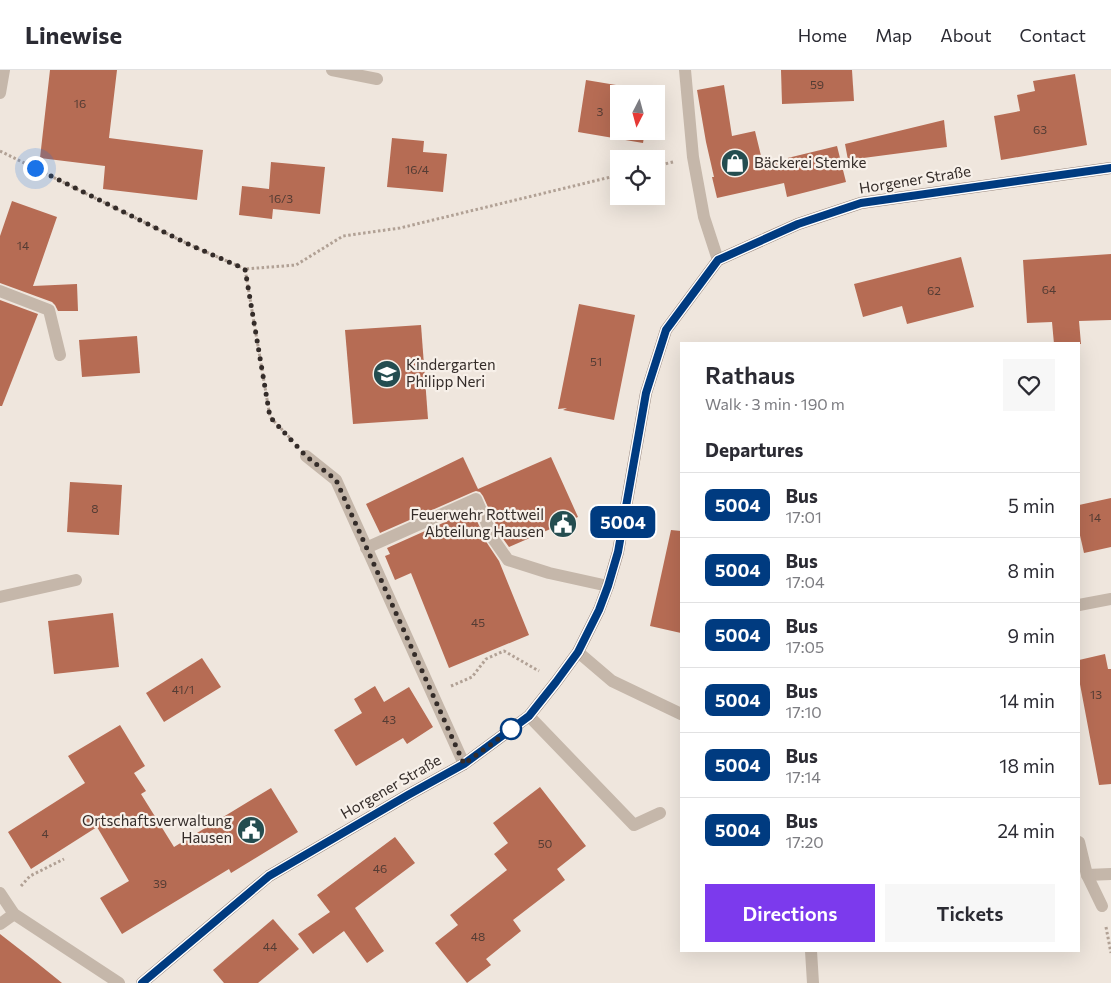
<!DOCTYPE html>
<html lang="en">
<head>
<meta charset="utf-8">
<style>
	:root { --surface:#fff; --page:#f7f7f7; --text:#2b2b33; --muted:#7c7c81; --line:#e1e1e2; --accent:#7c3aed }
	body { margin:0; font-family:Commissioner,sans-serif; background:var(--page); color:var(--text); height:100vh; display:flex; flex-direction:column; font-size:19px; white-space:nowrap }
	* { box-sizing:border-box; margin:0 }
	p { font-size:16px; color:var(--muted) }
	.icon { flex:none; width:28px; height:28px; fill:none; stroke:currentColor; stroke-width:2; stroke-linecap:round; stroke-linejoin:round }
	.map { position:relative; flex:1; overflow:hidden }
	.drawer { position:absolute; left:680px; top:272px; width:400px; height:610px; display:flex; flex-direction:column; background:var(--surface); border-radius:0px; box-shadow:0 5px 20px #0002 }
	.drawer>* { flex:none }
	.badge { padding:0 10px; border-radius:8px; font-size:18px; line-height:32px }
	.needle { width:32px; rotate:186deg }
	.tools { position:absolute; left:610px; top:15px; display:grid; gap:10px }
	.tools a { display:grid; place-items:center; width:55px; height:55px; border-radius:0px; background:var(--surface); box-shadow:0 5px 20px #0002; font-size:25px }
	.you { position:absolute; width:25px; height:25px; margin:-12px; border:4px solid #fff; border-radius:50%; background:#1a73e8; box-shadow:0 0 0 8px #1a73e833 }
	.map>.badge { position:absolute; translate:-50% -50%; box-shadow:0 0 0 2px #fff }
	h2 { padding:0 25px; font-size:19px; line-height:45px }
	.round { display:grid; place-items:center; flex:none; width:52px; height:52px; border-radius:0px; background:var(--page) }
	.overview { display:flex; align-items:center; justify-content:space-between; height:85px; padding:0 25px }
	h1 { font-size:24px; font-weight:600; line-height:38px }
	.action { display:flex; gap:10px; margin-top:auto; padding:10px 25px }
	.action a { flex:1; height:58px; border-radius:0px; background:var(--accent); color:#fff; font-size:20px; font-weight:600; line-height:58px; text-align:center }
	.action a+a { background:var(--page); color:var(--text) }
	ul { padding:0; list-style:none }
	li { display:flex; align-items:center; gap:15px; height:65px; padding:0 25px; border-top:1px solid var(--line) }
	li div { flex:1 }
	li b { display:block; font-size:19px }
	li em { font-style:normal }
	li .badge { min-width:55px; font-weight:700; text-align:center }
	header { display:flex; align-items:center; gap:30px; box-sizing:border-box; height:70px; padding:0 25px; background:var(--surface); border-bottom:1px solid var(--line) }
	header strong { font-size:24px }
	nav { display:flex; gap:28px; margin-inline-start:auto; font-size:18px }
	.map>svg:first-child { display:block }
	.building { fill:#b66c54 }
	.lines { fill:none; stroke-linecap:round; stroke-linejoin:round }
	.path { stroke:#b1a195; stroke-width:3; stroke-dasharray:2.5 2.5; stroke-linecap:butt }
	.lane { stroke:#c5b7aa; stroke-width:12 }
	.street { stroke:#c5b7aa; stroke-width:12 }
	.secondary { stroke:#98867c; stroke-width:12 }
	.line-casing { stroke:#fff; stroke-width:11 }
	.line { stroke:#003b80; stroke-width:8 }
	.walk { stroke:#342c29; stroke-width:5; stroke-dasharray:0 9 }
	.stop-dot { fill:#fff; stroke:#003b80; stroke-width:2.5 }
	.labels { text-anchor:middle; stroke-width:4.5; stroke-linejoin:round; paint-order:stroke }
	.number-label { font-size:12px; fill:#543c34 }
	.poi-label { font-size:15px; fill:#342c29; stroke:#f7f0e9; text-anchor:start }
	.street-label { font-size:15px; fill:#342c29; stroke:#f7f0e9 }
</style>
</head>
<body>
<header>
<strong>Linewise</strong>
<nav><a>Home</a><a>Map</a><a>About</a><a>Contact</a></nav>
</header>
<div class="map">
<svg width="1111" height="913" viewBox="0 0 1111 913">
	<rect width="100%" height="100%" fill="#efe6dd"/>
	<!-- building -->
	<g class="building">
		<polygon points="50,0 117,0 109,68 203,80 197,130 103,119 105,96 40,88"/>
		<polygon points="781,0 852,0 854,31 782,34"/>
		<polygon points="1075,4 1087,75 1001,90 994,46 1020,41 1017,25 1035,21 1033,11"/>
		<polygon points="586,10 652,21 652,24 619,24 619,61 645,61 643,73 578,62"/>
		<polygon points="724,15 732,66 755,61 763,94 837,76 846,112 787,127 784,113 717,128 712,107 714,107 706,72 697,20"/>
		<polygon points="944,50 947,77 848,90 845,74"/>
		<polygon points="392,68 424,71 423,82 447,84 443,122 387,117"/>
		<polygon points="271,92 325,97 320,144 273,139 272,149 239,145 242,116 269,119"/>
		<polygon points="12,131 57,147 33,216 77,214 78,241 58,241 55,235 52,232 0,213 0,166"/>
		<polygon points="1111,184 1111,250 1079,251 1081,274 1054,274 1052,252 1027,253 1023,190"/>
		<polygon points="961,187 974,237 907,254 902,236 863,247 854,214"/>
		<polygon points="0,230 38,244 2,336 0,336"/>
		<polygon points="579,234 635,245 614,350 563,340 567,338 558,339"/>
		<polygon points="421,255 428,349 353,354 345,260"/>
		<polygon points="137,266 140,303 82,307 79,270"/>
		<polygon points="463,387 478,419 551,387 578,447 509,477 501,466 483,426 480,422 476,421 473,422 380,463 366,434"/>
		<polygon points="70,412 122,415 119,465 67,462"/>
		<polygon points="1111,428 1111,477 1084,483 1079,461 1079,435"/>
		<polygon points="472,440 487,473 499,491 529,565 449,598 411,503 395,510 385,486 390,484 387,478"/>
		<polygon points="671,460 681,461 681,563 650,556"/>
		<polygon points="113,543 119,597 54,604 48,551"/>
		<polygon points="1105,584 1108,599 1111,599 1111,714 1099,715 1079,609 1079,590"/>
		<polygon points="202,588 221,617 164,652 146,623"/>
		<polygon points="375,616 384,632 409,617 433,657 407,674 403,668 356,696 334,660 362,643 354,629"/>
		<polygon points="120,655 145,696 134,703 146,721 141,724 174,777 271,718 298,762 231,803 229,799 122,864 100,828 129,811 97,757 31,799 8,762 85,713 68,686"/>
		<polygon points="540,717 586,776 557,799 565,810 513,850 521,861 486,889 491,895 467,913 435,873 458,855 450,845 507,800 494,784 508,773 493,753"/>
		<polygon points="395,767 415,793 355,838 384,881 367,893 344,861 313,884 298,864 330,842 317,825"/>
		<polygon points="273,849 299,879 258,913 224,913 213,900"/>
		<polygon points="0,864 36,892 62,913 0,913"/>
	</g>
	<g class="lines">
		<!-- path -->
		<g class="path">
			<polyline points="0,81 190,175 245,199"/>
			<polyline points="656,96 673,92"/>
			<polyline points="293,371 270,347 245,199 296,195 343,166 400,158 619,105"/>
			<polyline points="451,616 472,607 486,589 504,581 539,601"/>
			<polyline points="21,816 30,806 64,789"/>
			<polyline points="1106,857 1111,883"/>
		</g>
		<!-- lane -->
		<g class="lane">
			<polyline points="332,0 377,9"/>
			<polyline points="0,221 49,240 60,285"/>
			<polyline points="306,386 336,410 464,694"/>
			<polyline points="366,478 476,429 494,470 508,490 549,503 608,516"/>
			<polyline points="0,527 76,510"/>
			<polyline points="529,646 634,755 660,743"/>
			<polyline points="1087,805 1111,804"/>
			<polyline points="0,854 14,844"/>
		</g>
		<!-- street -->
		<g class="street">
			<polyline points="685,0 693,87 704,147 718,190"/>
			<polyline points="0,23 4,0"/>
			<polyline points="1079,535 1111,529"/>
			<polyline points="578,582 612,611 681,644"/>
			<polyline points="1079,772 1087,805 1102,836"/>
			<polyline points="0,823 14,844 119,913"/>
			<polyline points="811,881 813,913"/>
		</g>
		<!-- secondary -->
		<polyline class="secondary" points="142,913 269,806 408,725 464,694 529,646 556,612 578,582 599,540 608,516 618,482 646,323 666,260 718,190 798,154 861,133 1111,98"/>
	</g>
	<g class="lines">
		<defs>
			<polyline id="line" points="142,913 269,806 408,725 464,694 529,646 556,612 578,582 599,540 608,516 618,482 646,323 666,260 718,190 798,154 861,133 1111,98"/>
		</defs>
		<!-- line casing -->
		<use href="#line" class="line-casing"/>
		<!-- line -->
		<use href="#line" class="line"/>
		<!-- walk -->
		<polyline class="walk" points="35,98 190,175 245,199 270,347 306,386 336,410 464,694 516,656 511,659"/>
	</g>
	<!-- icons -->
	<defs>
		<symbol id="shop-disc" viewBox="-11 -11 22 22"><circle r="9.5" fill="#244d50" stroke="#f7f0e9"/><path d="M-5-2.5h2.3a2.7 3.5 0 0 1 5.4 0H5L5.5 6h-11ZM-1.5-2.5h3a1.5 2.3 0 0 0-3 0Z" fill="#fff"/></symbol>
		<symbol id="school-disc" viewBox="-11 -11 22 22"><circle r="9.5" fill="#244d50" stroke="#f7f0e9"/><path d="M0-5L7-2L0 1L-7-2ZM-4 1L0 2.5L4 1V4Q0 6-4 4Z" fill="#fff"/></symbol>
		<symbol id="civic-disc" viewBox="-11 -11 22 22"><circle r="9.5" fill="#244d50" stroke="#f7f0e9"/><path d="M-.6-6.5H3V-4.5H.6V-3L4-1V1h2V6H-6V1h2V-1L-.6-3ZM-1.2 2.5V6h2.4V2.5Z" fill="#fff"/></symbol>
	</defs>
	<g fill-rule="evenodd">
		<use href="#shop-disc" x="719" y="77" width="32" height="32"/>
		<use href="#school-disc" x="371" y="288" width="32" height="32"/>
		<use href="#civic-disc" x="547" y="438" width="32" height="32"/>
		<use href="#civic-disc" x="235" y="744" width="32" height="32"/>
	</g>
	<!-- markers -->
	<circle class="stop-dot" cx="511" cy="659" r="10"/>
	<g class="labels">
		<!-- number labels -->
		<g class="number-label">
			<text x="817" y="19">59</text>
			<text x="80" y="38">16</text>
			<text x="600" y="46">3</text>
			<text x="1040" y="64">63</text>
			<text x="417" y="104">16/4</text>
			<text x="281" y="133">16/3</text>
			<text x="23" y="180">14</text>
			<text x="1049" y="224">64</text>
			<text x="934" y="225">62</text>
			<text x="596" y="296">51</text>
			<text x="95" y="443">8</text>
			<text x="1095" y="452">14</text>
			<text x="478" y="557">45</text>
			<text x="183" y="624">41/1</text>
			<text x="1096" y="629">13</text>
			<text x="389" y="654">43</text>
			<text x="45" y="768">4</text>
			<text x="545" y="778">50</text>
			<text x="380" y="803">46</text>
			<text x="160" y="818">39</text>
			<text x="478" y="871">48</text>
			<text x="270" y="881">44</text>
		</g>
		<!-- poi labels -->
		<g class="poi-label">
			<text x="754" y="98">Bäckerei Stemke</text>
			<text x="406" y="300">Kindergarten<tspan x="406" dy="17">Philipp Neri</tspan></text>
			<text x="544" y="450" text-anchor="end">Feuerwehr Rottweil<tspan x="544" dy="17">Abteilung Hausen</tspan></text>
			<text x="232" y="756" text-anchor="end">Ortschaftsverwaltung<tspan x="232" dy="17">Hausen</tspan></text>
		</g>
		<!-- street labels -->
		<g class="street-label">
			<text transform="translate(915 110) rotate(-9)" y="5">Horgener Straße</text>
			<text transform="translate(391 717) rotate(-30)" y="5">Horgener Straße</text>
		</g>
	</g>
</svg>
<div class="tools">
<a><svg class="needle" viewBox="-14 -14 28 28"><path d="M0-13l5 13h-10z" fill="#e53935"/><path d="M0 13l5-13h-10z" fill="#7c7c81"/></svg></a>
<a><svg class="icon" aria-label="locate" viewBox="0 0 24 24"><circle cx="12" cy="12" r="6"/><path d="M12 2v4M12 18v4M2 12h4M18 12h4"/></svg></a>
</div>
<div class="you" style="left:35px;top:98px"></div>
<b class="badge" style="left:623px;top:452px;background:#003b80;color:#fff">5004</b>
<section class="drawer">
<div class="overview"><div><h1>Rathaus</h1><p>Walk · 3 min · 190 m</p></div><a class="round"><svg class="icon" aria-label="heart" viewBox="0 0 24 24"><path d="M12 20l-8-8c-3-5 5-10 8-4 3-6 11-1 8 4z"/></svg></a></div>
<h2>Departures</h2>
<ul>
<li><span class="badge" style="background:#003b80;color:#fff">5004</span><div><b>Bus</b><p>17:01</p></div><em>5 min</em></li>
<li><span class="badge" style="background:#003b80;color:#fff">5004</span><div><b>Bus</b><p>17:04</p></div><em>8 min</em></li>
<li><span class="badge" style="background:#003b80;color:#fff">5004</span><div><b>Bus</b><p>17:05</p></div><em>9 min</em></li>
<li><span class="badge" style="background:#003b80;color:#fff">5004</span><div><b>Bus</b><p>17:10</p></div><em>14 min</em></li>
<li><span class="badge" style="background:#003b80;color:#fff">5004</span><div><b>Bus</b><p>17:14</p></div><em>18 min</em></li>
<li><span class="badge" style="background:#003b80;color:#fff">5004</span><div><b>Bus</b><p>17:20</p></div><em>24 min</em></li>
</ul>
<div class="action"><a>Directions</a><a>Tickets</a></div>
</section>
</div>
</body>
</html>
